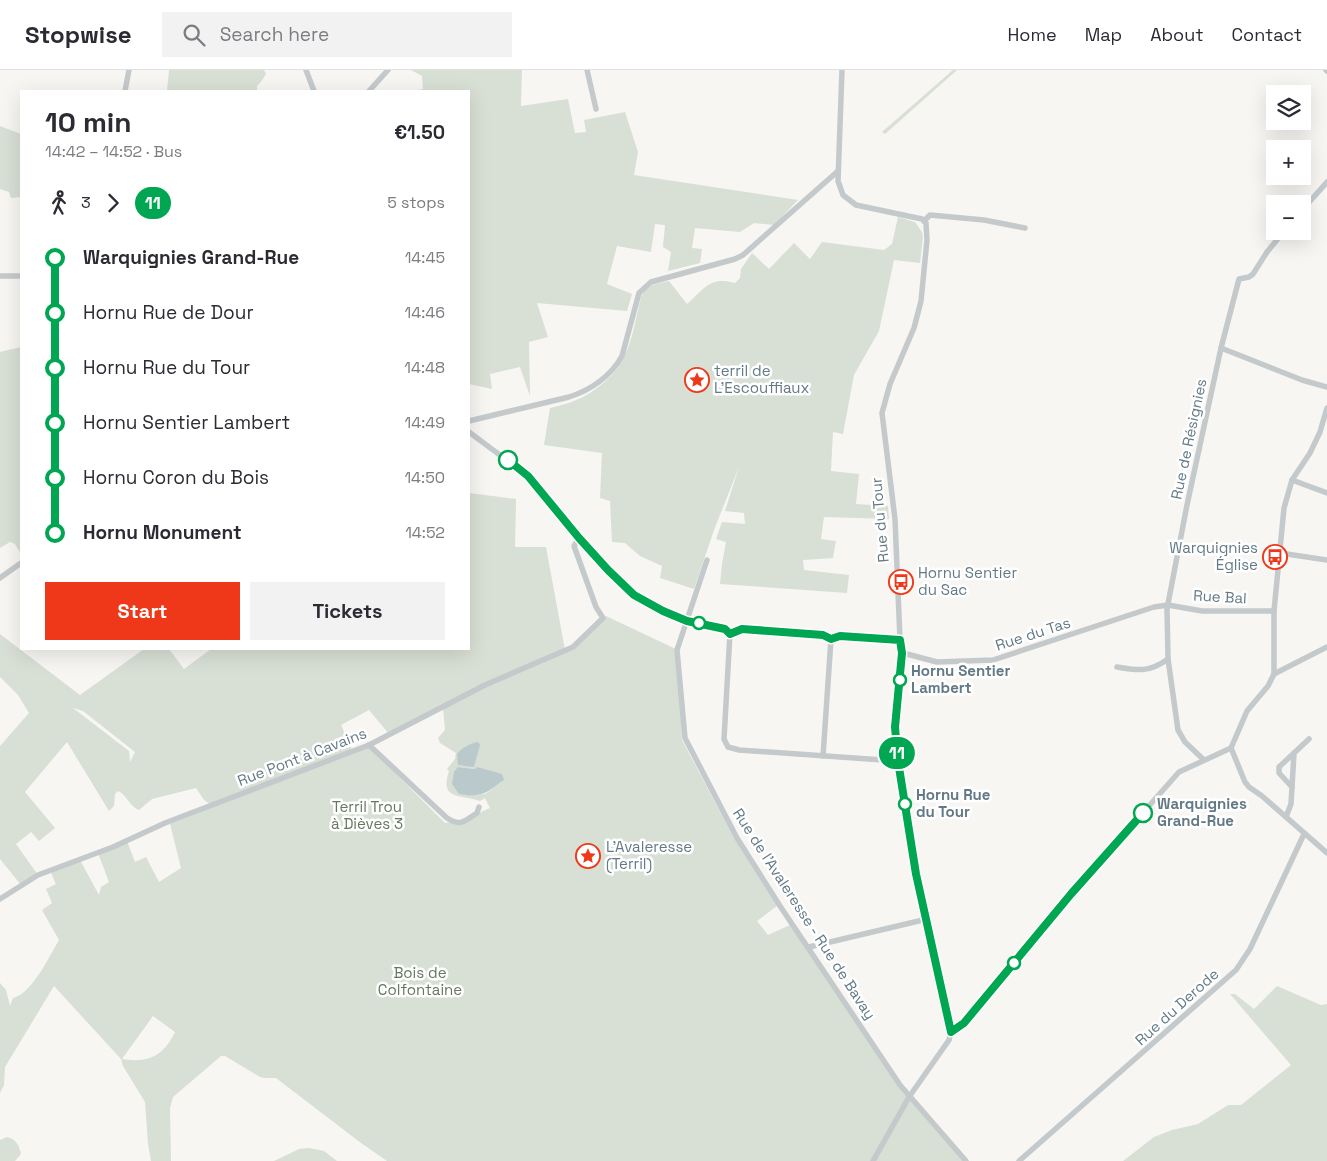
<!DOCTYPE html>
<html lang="en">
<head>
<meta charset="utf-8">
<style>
	:root { --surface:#fff; --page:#f2f2f3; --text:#2b2b33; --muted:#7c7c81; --line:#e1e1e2; --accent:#ef381a }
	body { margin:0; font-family:"Space Grotesk",sans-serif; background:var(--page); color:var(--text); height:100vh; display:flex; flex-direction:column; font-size:19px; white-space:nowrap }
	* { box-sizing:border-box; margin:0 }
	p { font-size:16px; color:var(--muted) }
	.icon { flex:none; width:28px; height:28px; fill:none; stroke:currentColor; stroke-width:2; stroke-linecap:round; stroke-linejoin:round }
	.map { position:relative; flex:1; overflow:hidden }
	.panel { position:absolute; left:20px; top:20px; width:450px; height:560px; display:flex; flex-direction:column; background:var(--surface); border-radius:0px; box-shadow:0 5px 20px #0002 }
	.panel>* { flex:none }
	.badge { padding:0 10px; border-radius:16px; font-size:18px; line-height:32px }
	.fabs { position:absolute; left:1266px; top:15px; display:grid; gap:10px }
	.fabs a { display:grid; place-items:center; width:45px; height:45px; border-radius:0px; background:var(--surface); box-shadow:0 5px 20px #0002; font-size:25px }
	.map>.badge { position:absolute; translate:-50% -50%; box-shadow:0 0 0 2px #fff }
	.legs { display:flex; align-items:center; gap:8px; height:55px; padding:0 25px; font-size:16px }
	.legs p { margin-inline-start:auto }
	.head { display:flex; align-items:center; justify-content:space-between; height:85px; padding:0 25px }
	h1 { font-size:28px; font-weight:800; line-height:38px }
	.button { display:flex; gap:10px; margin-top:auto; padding:10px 25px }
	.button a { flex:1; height:58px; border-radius:0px; background:var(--accent); color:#fff; font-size:20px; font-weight:800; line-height:58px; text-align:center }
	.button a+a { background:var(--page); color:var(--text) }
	ul { padding:0 25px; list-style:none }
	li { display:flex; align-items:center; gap:18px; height:55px; font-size:19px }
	li i { display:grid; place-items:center; width:8px; height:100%; margin:0 6px; background:currentColor }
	li i::after { content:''; width:12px; height:12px; margin:-6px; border:4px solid; border-radius:50%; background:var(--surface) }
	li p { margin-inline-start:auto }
	li:first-child i { background:linear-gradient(#0000 50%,currentColor 0) }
	li:last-child i { background:linear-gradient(currentColor 50%,#0000 0) }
	header { display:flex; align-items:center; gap:30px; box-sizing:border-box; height:70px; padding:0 25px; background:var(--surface); border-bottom:1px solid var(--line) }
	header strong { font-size:24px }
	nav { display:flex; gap:28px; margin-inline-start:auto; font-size:18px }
	.search { width:350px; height:45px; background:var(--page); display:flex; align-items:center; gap:12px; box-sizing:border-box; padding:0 18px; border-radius:0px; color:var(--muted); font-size:19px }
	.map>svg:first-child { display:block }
	.green { fill:#d8dfd4; fill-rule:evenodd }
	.water { fill:#bac9cc }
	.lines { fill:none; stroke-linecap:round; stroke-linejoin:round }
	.minor { stroke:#c4c9cb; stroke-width:5.5 }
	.line-1-casing { stroke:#fff; stroke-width:11 }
	.line-1 { stroke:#00a651; stroke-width:8 }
	.stop-1-dot { fill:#fff; stroke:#00a651; stroke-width:2.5 }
	.labels { text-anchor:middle; stroke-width:5; stroke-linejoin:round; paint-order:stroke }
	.poi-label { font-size:15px; fill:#637a86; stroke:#fff; text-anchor:start }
	.street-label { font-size:15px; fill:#637a86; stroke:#fff }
	.stop-label { font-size:15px; font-weight:bold; fill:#637a86; stroke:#fff; text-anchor:start }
	.park-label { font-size:15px; fill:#66785f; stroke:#fff }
</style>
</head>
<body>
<header>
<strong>Stopwise</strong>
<div class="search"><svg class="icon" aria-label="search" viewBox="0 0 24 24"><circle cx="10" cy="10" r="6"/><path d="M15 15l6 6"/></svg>Search here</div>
<nav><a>Home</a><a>Map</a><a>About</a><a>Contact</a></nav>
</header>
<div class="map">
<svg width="1327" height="1091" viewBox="0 0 1327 1091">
	<rect width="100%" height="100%" fill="#f7f6f3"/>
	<!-- green -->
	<g class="green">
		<polygon points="169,0 264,0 266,4 261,12 257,16 257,21 167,21"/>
		<polygon points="411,0 522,0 521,36 568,29 575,63 586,62 584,50 625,42 638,82 634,105 798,130 774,155 754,153 740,162 695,158 692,178 702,179 700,193 668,201 671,182 663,177 665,155 655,154 651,182 617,176 607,214 632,224 627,241 537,233 548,267 529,272 530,326 520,297 490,304 492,319 469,314 469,21 412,21 423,19 422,6"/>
		<polygon points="953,0 957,0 885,64 882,62"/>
		<polygon points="0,56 21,64 21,127 11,128 9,122 0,119"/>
		<path d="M 898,147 L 915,152 L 922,162 L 923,167 L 920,193 L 894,190 L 879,261 L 854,305 L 843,364 L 833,362 L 831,401 L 859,404 L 856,434 L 888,436 L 889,449 L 824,447 L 821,469 L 836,471 L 833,488 L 803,490 L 804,500 L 849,505 L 847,523 L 720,514 L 722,494 L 726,472 L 716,469 L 722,452 L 745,454 L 744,443 L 725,441 L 739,397 L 714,460 L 694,519 L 660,508 L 662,496 L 640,486 L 625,473 L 612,472 L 610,431 L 600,428 L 602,383 L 544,375 L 550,338 C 558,336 568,334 576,330 C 593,324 617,304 624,287 C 633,269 636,247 641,227 C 648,214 655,214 669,211 L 687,234 C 705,218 710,206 735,213 L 740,208 L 741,199 L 752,183 L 769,199 L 794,173 L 810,189 L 822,172 L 884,180 L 892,174 Z"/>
		<polygon points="21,277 21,484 15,474 10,472 0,478 0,282"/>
		<path d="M 469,423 L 516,429 L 515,477 L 546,477 L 565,580 L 389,664 L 369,640 L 341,655 L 352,680 L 211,735 L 204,730 L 196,718 L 152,729 L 139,740 C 130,737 127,725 118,721 L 115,724 L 114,736 L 109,741 L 67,672 L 25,722 L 55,758 L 39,771 L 31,762 L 16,774 L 38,805 L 21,815 L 0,789 L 0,676 L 29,643 L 18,625 L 0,607 L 0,564 L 80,625 L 144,579 L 169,579 L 184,599 L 211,579 L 469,579 ZM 73,638 L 83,641 L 135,682 L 130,692 L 129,681 Z"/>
		<path d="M 606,546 L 678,580 L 682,670 L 734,768 L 777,836 L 757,851 L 768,865 L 790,855 L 898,1016 L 966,1091 L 387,1091 L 361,1073 L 276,1008 L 265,1008 L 260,1007 L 225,986 L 221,986 L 173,1027 L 170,1038 L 171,1091 L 151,1091 L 148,1074 L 145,1032 L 123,996 L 121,989 L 54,916 L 5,997 L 4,1015 L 0,1023 L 0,913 L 6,920 L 10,936 L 13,928 C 32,924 50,885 59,870 L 42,840 L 52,833 L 46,819 L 56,814 L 57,817 L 50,800 L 80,790 L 99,825 L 101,817 L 109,812 L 98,783 L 127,771 L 135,792 L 146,787 L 159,812 L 181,798 L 170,754 L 369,677 L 445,753 L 451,752 L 455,754 L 490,738 L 485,728 L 480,731 C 461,724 439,731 449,701 L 447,699 L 455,689 L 456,683 L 440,673 L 438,668 L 445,660 L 443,638 L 484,617 L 575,576 ZM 458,697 L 475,699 L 503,711 L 485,724 L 464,725 ZM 153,946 L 175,962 C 163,987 148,993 122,989 Z"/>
		<polygon points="1277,916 1321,935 1327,934 1327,1091 1123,1091 1154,1067 1172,1060 1198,1054 1228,1035 1241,1035 1291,995 1230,924 1235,924 1254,939"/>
		<path d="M 7,1067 C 16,1069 19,1075 21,1084 L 15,1091 L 0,1091 L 0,1070 Z"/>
		<polygon points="309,1078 324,1081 337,1091 274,1091 299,1079"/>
	</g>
	<!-- water -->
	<g class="water">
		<path d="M 478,672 L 480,675 L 474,697 L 458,695 L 457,684 C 463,677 469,674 478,672 Z"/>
		<path d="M 458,697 L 475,699 L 477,697 L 502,704 L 504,710 C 486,723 482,728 459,724 L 452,714 L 454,702 Z"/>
	</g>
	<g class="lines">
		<!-- minor -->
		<g class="minor">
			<polyline points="306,0 314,21"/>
			<polyline points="587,0 596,39"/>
			<polyline points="842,0 838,111 843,125 856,135 922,149 926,153 927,170 921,231 914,258 890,314 882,343 895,449 900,570 903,583 895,657 897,691 916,804 951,962 949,970 909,1027 873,1091"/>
			<polyline points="1326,0 1327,1"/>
			<polyline points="125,21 129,0"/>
			<polyline points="369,21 388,0"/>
			<polyline points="1302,140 1327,112"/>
			<polyline points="924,151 930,145 984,150 1025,158"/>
			<polyline points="0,206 21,206"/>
			<polyline points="1221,278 1302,310 1327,317"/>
			<path d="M 469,351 L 569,327 C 591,320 611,306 622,286 L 639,223 L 651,212 L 735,189 L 743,185 L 838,101"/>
			<polyline points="469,362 528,406 579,468 608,500 634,525 663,541 687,551 725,559 730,563 742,559 823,565 831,569 840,566 900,570"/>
			<polyline points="1292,410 1327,423"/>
			<polyline points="1280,483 1327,490"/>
			<polyline points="707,490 677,580 685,668 737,768 780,836 900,1015 966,1091"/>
			<polyline points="0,508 21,493"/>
			<polyline points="730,563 724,669 728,677 739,680 897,691"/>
			<polyline points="903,583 937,592 993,590 1154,537 1168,535 1202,541 1274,541"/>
			<path d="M 1117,597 C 1139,601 1150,602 1168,589"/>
			<polyline points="1274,604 1327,577"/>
			<path d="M 369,675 L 447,748 C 461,757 464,751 477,743 L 479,737"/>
			<polyline points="1231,678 1247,641 1268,616 1274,604 1274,541 1284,438 1292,410 1310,383 1320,362 1327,338"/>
			<polyline points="1231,678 1245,712 1249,717 1262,726 1327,783"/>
			<polyline points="823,686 831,569"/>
			<polyline points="1204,690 1185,672 1178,660 1168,589 1167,539 1187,435 1221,278 1239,209 1249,207 1253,204 1267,182 1284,161"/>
			<polyline points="1292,717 1279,703 1279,697 1294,683"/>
			<polyline points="1286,747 1291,734 1294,683 1309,669"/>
			<polyline points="0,829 38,805 113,777 165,753 369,675 485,615 573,577 603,548 596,537 574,476 579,468"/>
			<polyline points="809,877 927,849"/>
			<polyline points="951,962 964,953 1071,824 1179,702 1231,678"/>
			<polyline points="1019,1091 1236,900 1250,879 1304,764"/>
		</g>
	</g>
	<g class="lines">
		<defs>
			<polyline id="line-1" points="508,390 528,406 579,468 608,500 634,525 663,541 687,551 725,559 730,564 742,559 823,565 831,569 840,566 900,570 902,583 895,657 898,691 916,804 951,962 964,953 1071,824 1143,743"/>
		</defs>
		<!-- line-1 casing -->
		<use href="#line-1" class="line-1-casing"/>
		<!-- line-1 -->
		<use href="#line-1" class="line-1"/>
	</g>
	<!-- icons -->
	<defs>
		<symbol id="sight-ring" viewBox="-11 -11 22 22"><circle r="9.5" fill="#fff" stroke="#ef381a" stroke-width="1.5"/><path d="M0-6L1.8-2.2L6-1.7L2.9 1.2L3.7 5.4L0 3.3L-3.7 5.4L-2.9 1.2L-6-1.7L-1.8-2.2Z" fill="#ef381a"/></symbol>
		<symbol id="bus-ring" viewBox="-11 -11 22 22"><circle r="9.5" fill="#fff" stroke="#ef381a" stroke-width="1.5"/><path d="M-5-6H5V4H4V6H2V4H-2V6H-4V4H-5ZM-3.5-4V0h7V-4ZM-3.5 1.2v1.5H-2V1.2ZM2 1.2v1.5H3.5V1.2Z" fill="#ef381a"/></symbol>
	</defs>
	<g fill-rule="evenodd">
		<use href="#sight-ring" x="683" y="296" width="28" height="28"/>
		<use href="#bus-ring" x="1261" y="473" width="28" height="28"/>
		<use href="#bus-ring" x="887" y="498" width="28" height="28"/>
		<use href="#sight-ring" x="574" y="772" width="28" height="28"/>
	</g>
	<!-- markers -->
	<g class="stop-1-dot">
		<circle cx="508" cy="390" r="9"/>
		<circle cx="699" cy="553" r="6"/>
		<circle cx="900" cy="610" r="6"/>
		<circle cx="905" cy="734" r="6"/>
		<circle cx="1143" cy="743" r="9"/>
		<circle cx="1014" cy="893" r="6"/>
	</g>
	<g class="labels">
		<!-- poi labels -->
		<g class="poi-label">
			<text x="714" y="306">terril de<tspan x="714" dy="17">L'Escouffiaux</tspan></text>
			<text x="1258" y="483" text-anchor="end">Warquignies<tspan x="1258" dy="17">Église</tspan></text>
			<text x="918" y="508">Hornu Sentier<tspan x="918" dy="17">du Sac</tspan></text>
			<text x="606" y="782">L'Avaleresse<tspan x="606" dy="17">(Terril)</tspan></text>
		</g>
		<!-- street labels -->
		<g class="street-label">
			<text transform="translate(1189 369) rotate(-78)" y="5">Rue de Résignies</text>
			<text transform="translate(880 450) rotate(-95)" y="5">Rue du Tour</text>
			<text transform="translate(1220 527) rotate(3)" y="5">Rue Bal</text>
			<text transform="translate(1033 564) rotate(-18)" y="5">Rue du Tas</text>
			<text transform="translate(302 687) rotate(-21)" y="5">Rue Pont à Cavains</text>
			<text transform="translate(804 844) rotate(57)" y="5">Rue de l'Avaleresse - Rue de Bavay</text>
			<text transform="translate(1177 937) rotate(-42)" y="5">Rue du Derode</text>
		</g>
		<!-- stop labels -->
		<g class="stop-label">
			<text x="911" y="606">Hornu Sentier<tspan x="911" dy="17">Lambert</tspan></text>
			<text x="916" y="730">Hornu Rue<tspan x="916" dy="17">du Tour</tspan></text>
			<text x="1157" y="739">Warquignies<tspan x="1157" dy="17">Grand-Rue</tspan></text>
		</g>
		<!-- park labels -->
		<g class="park-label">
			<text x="367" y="742">Terril Trou<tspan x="367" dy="17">à Dièves 3</tspan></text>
			<text x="420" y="908">Bois de<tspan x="420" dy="17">Colfontaine</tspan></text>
		</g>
	</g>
</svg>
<div class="fabs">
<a><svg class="icon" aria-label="layers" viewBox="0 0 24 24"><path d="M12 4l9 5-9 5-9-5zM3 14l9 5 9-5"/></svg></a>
<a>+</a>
<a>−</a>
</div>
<b class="badge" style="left:897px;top:683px;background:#00a651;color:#fff">11</b>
<section class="panel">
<div class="head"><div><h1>10 min</h1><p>14:42 – 14:52 · Bus</p></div><b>€1.50</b></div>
<div class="legs"><svg class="icon" aria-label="walk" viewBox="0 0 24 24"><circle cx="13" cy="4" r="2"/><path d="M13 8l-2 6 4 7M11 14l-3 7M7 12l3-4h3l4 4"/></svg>3<svg class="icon" aria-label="forward" viewBox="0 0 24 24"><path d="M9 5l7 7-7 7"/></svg><b class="badge" style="background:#00a651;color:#fff">11</b><p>5 stops</p></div>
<ul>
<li><i style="color:#00a651"></i><b>Warquignies Grand-Rue</b><p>14:45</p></li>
<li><i style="color:#00a651"></i><span>Hornu Rue de Dour</span><p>14:46</p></li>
<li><i style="color:#00a651"></i><span>Hornu Rue du Tour</span><p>14:48</p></li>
<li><i style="color:#00a651"></i><span>Hornu Sentier Lambert</span><p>14:49</p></li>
<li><i style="color:#00a651"></i><span>Hornu Coron du Bois</span><p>14:50</p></li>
<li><i style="color:#00a651"></i><b>Hornu Monument</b><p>14:52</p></li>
</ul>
<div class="button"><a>Start</a><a>Tickets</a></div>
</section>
</div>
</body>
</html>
